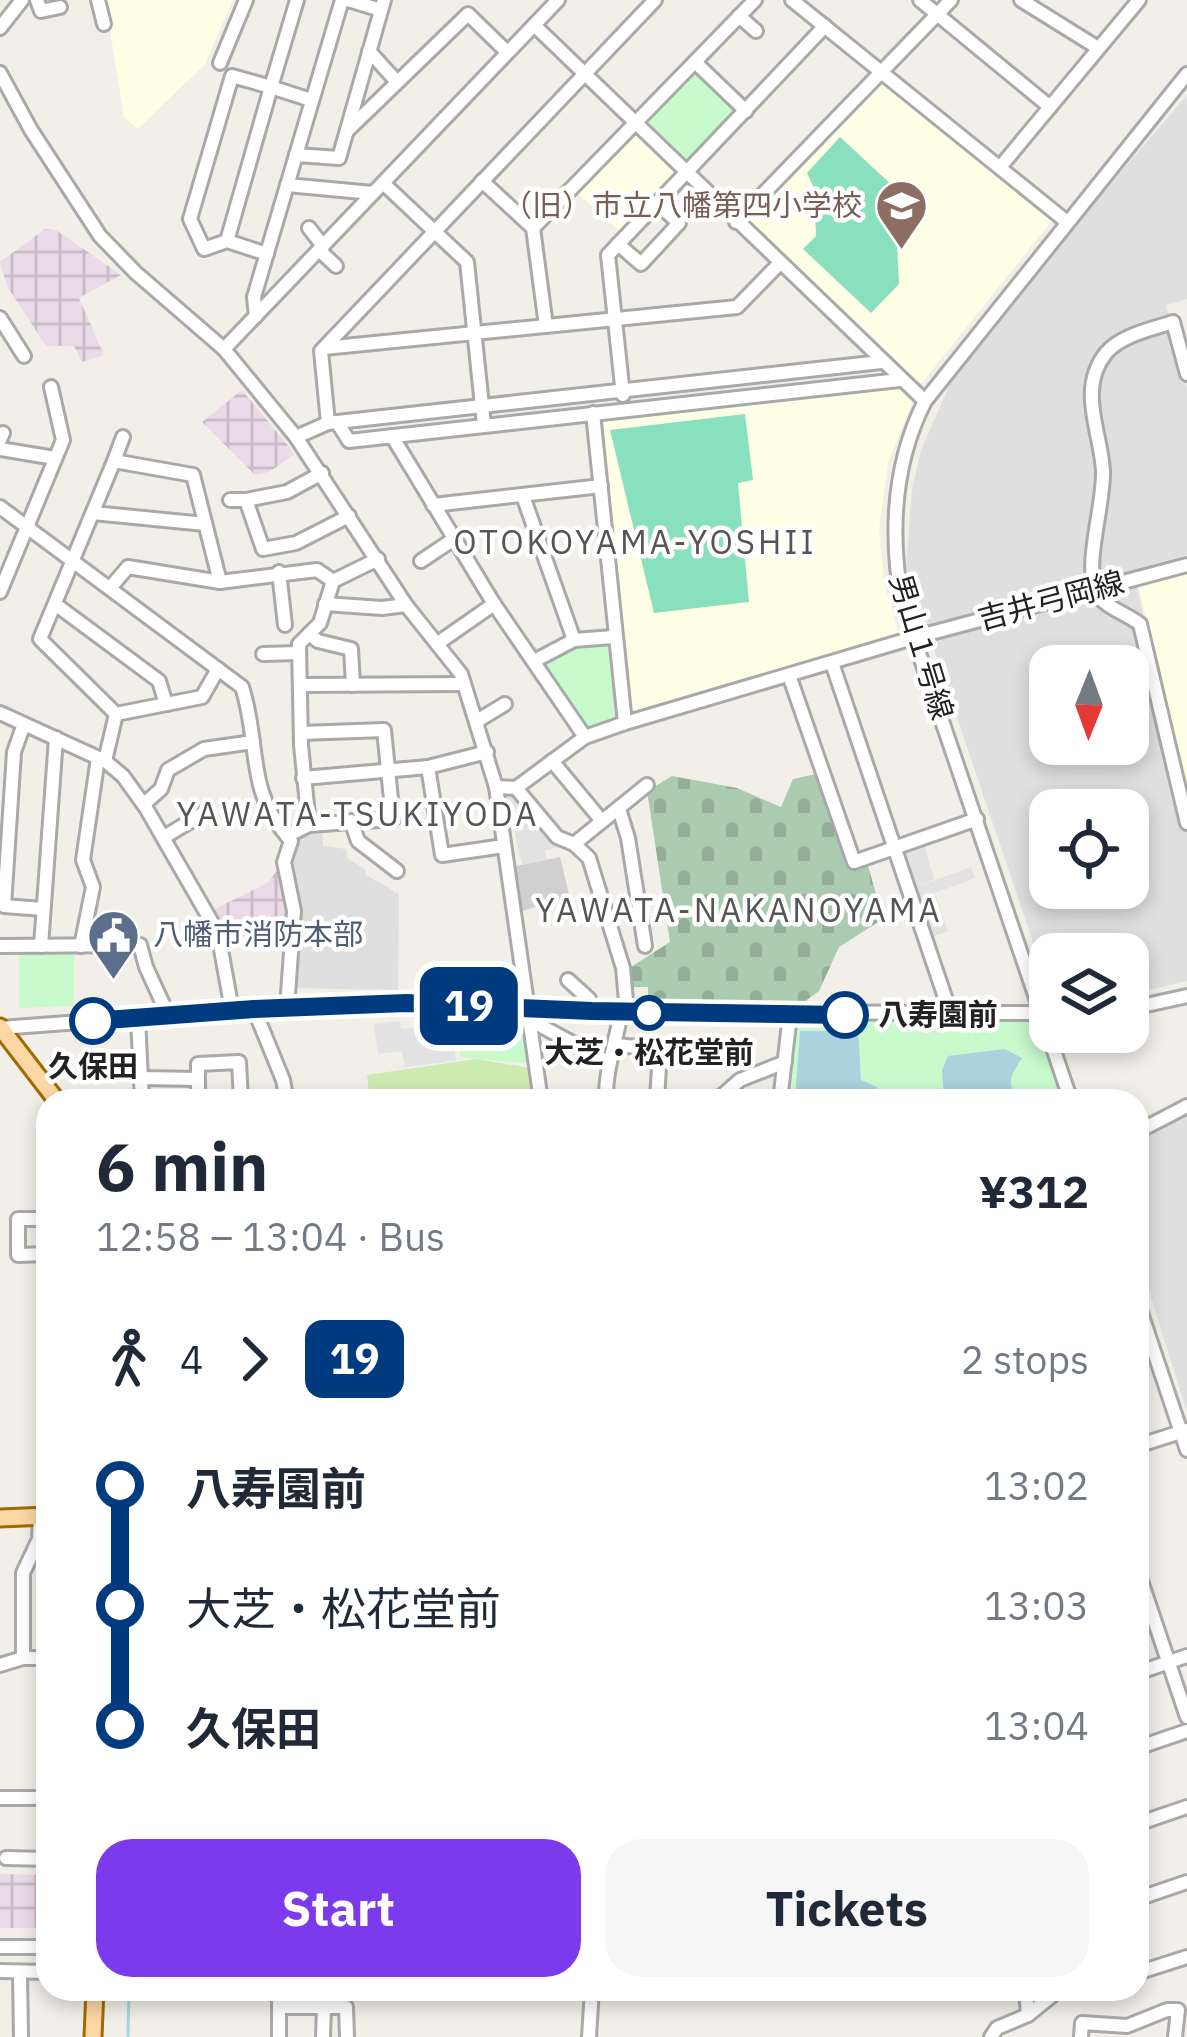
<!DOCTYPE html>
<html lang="en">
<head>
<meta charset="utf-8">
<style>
	:root { --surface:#fff; --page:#f6f6f7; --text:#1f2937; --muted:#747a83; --accent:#7c3aed }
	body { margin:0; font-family:"IBM Plex Sans","Noto Sans JP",sans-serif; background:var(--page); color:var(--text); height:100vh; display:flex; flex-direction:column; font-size:45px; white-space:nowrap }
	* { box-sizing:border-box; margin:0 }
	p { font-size:39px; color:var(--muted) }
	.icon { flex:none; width:66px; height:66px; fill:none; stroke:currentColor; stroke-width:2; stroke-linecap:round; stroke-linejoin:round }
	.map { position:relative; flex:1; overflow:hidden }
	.side { position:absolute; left:36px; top:1089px; width:1113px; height:912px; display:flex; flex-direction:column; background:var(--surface); border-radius:36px; box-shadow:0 6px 18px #0003 }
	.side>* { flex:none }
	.badge { padding:0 24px; border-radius:18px; font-size:42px; line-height:78px }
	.needle { width:78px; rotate:181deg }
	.tools { position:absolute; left:1029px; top:645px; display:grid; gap:24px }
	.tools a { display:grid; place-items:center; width:120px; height:120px; border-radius:24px; background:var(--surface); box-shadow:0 6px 18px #0003; font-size:60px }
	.map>.badge { position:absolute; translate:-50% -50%; box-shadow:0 0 0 6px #fff }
	.legs { display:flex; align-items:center; gap:18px; height:132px; padding:0 60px; font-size:39px }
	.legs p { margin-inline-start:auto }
	.overview { display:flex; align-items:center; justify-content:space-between; height:204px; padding:0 60px }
	h1 { font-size:66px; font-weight:700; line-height:90px }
	.button { display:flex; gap:24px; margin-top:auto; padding:24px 60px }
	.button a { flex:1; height:138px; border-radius:36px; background:var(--accent); color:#fff; font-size:48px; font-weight:700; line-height:138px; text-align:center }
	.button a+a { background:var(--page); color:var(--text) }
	ul { padding:0 60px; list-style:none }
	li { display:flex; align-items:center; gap:42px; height:120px; font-size:45px }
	li i { display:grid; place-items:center; width:18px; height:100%; margin:0 15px; background:currentColor }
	li i::after { content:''; width:30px; height:30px; margin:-15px; border:9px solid; border-radius:50%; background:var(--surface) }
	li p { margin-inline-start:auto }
	li:first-child i { background:linear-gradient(#0000 50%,currentColor 0) }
	li:last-child i { background:linear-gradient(currentColor 50%,#0000 0) }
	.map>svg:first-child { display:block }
	.residential { fill:#e0dfdf; fill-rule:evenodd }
	.industrial { fill:url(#industrial-grid) }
	.education { fill:#ffffe5 }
	.religious { fill:#d0d0d0 }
	.cemetery { fill:url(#cemetery-stones) }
	.park { fill:#c8facc }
	.garden { fill:#cdebb0 }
	.pitch { fill:#88e0be }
	.parking { fill:#e2e2e2 }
	.water { fill:#aad3df }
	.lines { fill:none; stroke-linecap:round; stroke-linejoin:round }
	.stream { stroke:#aad3df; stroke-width:3 }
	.minor-casing { stroke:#a9a9a9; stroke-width:18 }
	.major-casing { stroke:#a06b00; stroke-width:21 }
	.minor { stroke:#fff; stroke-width:12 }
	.major { stroke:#fcd6a4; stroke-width:15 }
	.line-1-casing { stroke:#fff; stroke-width:27 }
	.line-1 { stroke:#003b80; stroke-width:18 }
	.stop-1-dot { fill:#fff; stroke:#003b80; stroke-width:6 }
	.labels { text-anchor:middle; stroke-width:9; stroke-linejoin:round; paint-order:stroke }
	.education-label { font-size:30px; fill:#785e54; stroke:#fff; text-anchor:end }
	.street-label { font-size:30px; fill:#222; stroke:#fff }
	.service-label { font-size:30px; fill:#4e5e75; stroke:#fff; text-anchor:start }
	.stop-label { font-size:30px; font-weight:bold; fill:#222; stroke:#fff }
	.neighbourhood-label { font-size:33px; letter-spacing:3px; fill:#555; stroke:#fff }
</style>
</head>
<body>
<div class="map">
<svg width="1187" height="2037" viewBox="0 0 1187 2037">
	<defs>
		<pattern id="industrial-grid" width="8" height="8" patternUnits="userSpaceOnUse" patternTransform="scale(3)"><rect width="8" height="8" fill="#ebdbe8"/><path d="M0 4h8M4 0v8" fill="none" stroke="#c9bcc7"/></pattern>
		<pattern id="cemetery-stones" width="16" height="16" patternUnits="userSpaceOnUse" patternTransform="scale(3)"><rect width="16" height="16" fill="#aacbaf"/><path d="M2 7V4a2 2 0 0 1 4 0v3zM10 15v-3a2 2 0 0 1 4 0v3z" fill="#92ae96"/></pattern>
	</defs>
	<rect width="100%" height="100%" fill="#f2efe9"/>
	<!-- residential -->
	<g class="residential">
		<path d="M 1187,95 L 1187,299 L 1166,305 L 1187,389 L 1187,555 L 1140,568 L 1136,583 L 1187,810 L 1187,981 L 1128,995 L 1128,954 L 1050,954 L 1050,992 L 906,567 L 912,490 L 921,450 L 951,382 L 1083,216 ZM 1050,666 L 1128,666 L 1128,744 L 1050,744 ZM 1050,810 L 1128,810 L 1128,888 L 1050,888 Z"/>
		<polygon points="322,827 323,846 346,849 348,859 365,869 366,875 399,894 398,990 294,988 299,904 288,865 298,837"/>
		<polygon points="1187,1115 1187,1408 1186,1409 1137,1252 1137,1143"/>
	</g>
	<!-- industrial -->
	<g class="industrial">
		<polygon points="45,229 56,230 121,275 79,298 104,355 82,362 74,346 46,346 7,286 0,262"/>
		<polygon points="242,390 295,454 269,472 255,475 202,422"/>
		<polygon points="280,867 289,905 289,926 226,940 215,909 267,883"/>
		<polygon points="0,1874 48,1875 48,1928 0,1928"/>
	</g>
	<!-- education -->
	<g class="education">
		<polygon points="105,0 233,0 205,64 138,129 124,117"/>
		<polygon points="886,81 1053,219 922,383 917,383 749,222 879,82"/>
		<polygon points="637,133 675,169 677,176 622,233 576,192 632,134"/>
		<polygon points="898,388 913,400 888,463 879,530 884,583 899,634 634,714 629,710 599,422"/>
		<polygon points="1187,573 1187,804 1139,587"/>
	</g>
	<!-- religious -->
	<polygon class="religious" points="560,857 570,898 518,912 511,867"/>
	<!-- cemetery -->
	<polygon class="cemetery" points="816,774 850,868 867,862 883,919 839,947 819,991 804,1002 648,1000 648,987 629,987 626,970 670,942 647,791 672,776 737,788 781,807 793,779"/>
	<!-- park -->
	<g class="park">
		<polygon points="693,70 697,70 740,109 689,163 684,163 647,125"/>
		<polygon points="573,640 611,640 616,718 588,727 581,725 544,667 545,660"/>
		<polygon points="19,954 74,954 74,1006 19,1008"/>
		<polygon points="470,1019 515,1021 525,1027 531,1064 460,1057 460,1022"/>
		<polygon points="797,1019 1029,1021 1038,1026 1063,1101 791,1101"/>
	</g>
	<!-- garden -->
	<polygon class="garden" points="476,1059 530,1068 535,1101 370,1101 367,1075"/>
	<!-- pitch -->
	<g class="pitch">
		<polygon points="840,137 894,187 899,284 871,313 803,249 816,236 814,188 807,173"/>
		<polygon points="745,414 753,480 738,483 749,602 654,613 610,430"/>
	</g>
	<!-- parking -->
	<g class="parking">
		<polygon points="513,789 563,845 545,851 547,860 522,865 505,790"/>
		<polygon points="923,841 934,879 919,886 971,867 975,878 935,893 948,931 932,937 900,850"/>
		<polygon points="400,1021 401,1029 452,1023 456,1061 405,1067 402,1051 378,1054 374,1024"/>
	</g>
	<!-- water -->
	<g class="water">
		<polygon points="800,1031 858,1031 861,1080 877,1087 876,1101 795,1100"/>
		<path d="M 1005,1049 L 1022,1058 C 1010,1077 1005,1084 1021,1101 L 944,1101 L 942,1070 L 948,1056 Z"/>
	</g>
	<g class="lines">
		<!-- stream -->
		<polyline class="stream" points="128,2037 129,1989"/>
		<defs>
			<g id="minor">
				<polyline points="37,0 41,11 60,7"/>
				<polyline points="98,0 104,24"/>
				<polyline points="348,0 381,10"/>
				<polyline points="792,0 1067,222"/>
				<polyline points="920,0 1050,107"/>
				<polyline points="1021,0 1098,48"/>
				<polyline points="739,16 756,31"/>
				<polyline points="534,25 925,401"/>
				<polyline points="0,28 22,0"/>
				<polyline points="369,51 397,82"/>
				<polyline points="220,63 246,0"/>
				<polyline points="696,63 746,111"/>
				<polyline points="0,73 31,130 100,236 136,273 224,349 296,437 406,605 461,674 496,787 541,1101"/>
				<polyline points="347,131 468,14 507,52"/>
				<polyline points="296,155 342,0"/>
				<polyline points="1001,166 1139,0"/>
				<polyline points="482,181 533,228 546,326"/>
				<polyline points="383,183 467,262 484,425"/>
				<polyline points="287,185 373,193"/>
				<polyline points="736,222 951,0"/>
				<polyline points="309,228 323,246"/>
				<polyline points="533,228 755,0"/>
				<polyline points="227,241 271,87 311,100"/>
				<polyline points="618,244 641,264 679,223 657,203"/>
				<polyline points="319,250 336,266"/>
				<polyline points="267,254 227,241 204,249 190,219 232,76 271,87 297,0"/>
				<polyline points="256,316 254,297 296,155 339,158 384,0"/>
				<polyline points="0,318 24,356"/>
				<polyline points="324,348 737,307 779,264"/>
				<polyline points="224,349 558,0"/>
				<path d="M 1187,374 L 1173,322 C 1152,329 1121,335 1106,353 C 1077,389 1101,432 1103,471 C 1104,506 1084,563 1096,592 C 1102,606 1127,614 1140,624 L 1187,823"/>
				<polyline points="623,395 608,255 825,26"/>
				<polyline points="593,413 625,723"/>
				<polyline points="337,422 349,441 899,380"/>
				<polyline points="328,423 321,351 655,0"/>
				<polyline points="392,436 494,604 585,737"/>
				<polyline points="296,437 328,423 881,362"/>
				<polyline points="0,440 3,433"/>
				<polyline points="0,449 55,458"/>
				<polyline points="114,461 123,437"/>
				<polyline points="523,496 574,640"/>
				<polyline points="230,500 246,500 263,549 296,543 349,516"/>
				<polyline points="246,500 287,492 322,473"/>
				<polyline points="433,505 601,486"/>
				<path d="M 0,507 L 242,687 C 260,742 246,790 287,836 L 309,825 L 301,745 L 299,644 L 320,623 L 333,581 L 378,559"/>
				<polyline points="93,513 205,524"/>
				<polyline points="421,561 454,539"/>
				<polyline points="279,572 285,625"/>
				<polyline points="110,588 128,567 220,582 317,570 333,581"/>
				<polyline points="0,592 63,440 51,387"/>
				<polyline points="55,604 159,681 166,704"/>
				<polyline points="325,604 382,608 406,605"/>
				<polyline points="309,634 318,641 351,649 353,685"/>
				<polyline points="438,643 494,604"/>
				<polyline points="263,654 299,653"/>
				<polyline points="536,660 574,640 613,637"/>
				<polyline points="832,663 951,1015"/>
				<polyline points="789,675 854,862 977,819"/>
				<polyline points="300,685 464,684"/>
				<polyline points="0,713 105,761 123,776 146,808 218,933 232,1010"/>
				<polyline points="116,714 40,639 114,461 193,475 220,582"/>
				<polyline points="116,714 202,697 218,669"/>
				<polyline points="477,721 505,704"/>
				<polyline points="24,724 14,752 4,906 43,909"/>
				<polyline points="301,733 384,730 393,819 309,825"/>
				<polyline points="105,761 116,714"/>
				<polyline points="552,761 602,821"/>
				<polyline points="428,767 487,752"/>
				<polyline points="303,778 428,767 442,855 504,846"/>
				<polyline points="496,787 516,788 585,737 625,723 916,637 1187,565"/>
				<polyline points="516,788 557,837 574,844 589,858 623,968 627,1012"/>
				<polyline points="144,804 161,789 168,770 204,749 253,742"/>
				<polyline points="619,809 628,838 645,946"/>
				<polyline points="351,821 358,841 397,871"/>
				<polyline points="164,837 206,812"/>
				<polyline points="574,844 647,785"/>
				<polyline points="0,946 140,945 146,967 168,1015"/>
				<polyline points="41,946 56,738"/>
				<polyline points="81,946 93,887 83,860 98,758"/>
				<polyline points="568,980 589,999 592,1011"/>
				<polyline points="287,1008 294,911 284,862 291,841 287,836"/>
				<polyline points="254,1009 283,1080 287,1101"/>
				<polyline points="1128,1009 1187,996"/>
				<polyline points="138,1018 142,1101"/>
				<polyline points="528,1019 608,1062"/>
				<polyline points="0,1028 254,1009 406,1003 627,1012 1050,1013"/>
				<polyline points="615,1045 660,1049 657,1101"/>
				<polyline points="141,1078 198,1079"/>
				<polyline points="198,1101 198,1064 239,1062 241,1101"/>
				<path d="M 606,1101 C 605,1069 616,1043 621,1012"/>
				<polyline points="716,1101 740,1080 785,1062"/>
				<polyline points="780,1101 790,1015"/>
				<path d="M 1071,1101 L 902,603 C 890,535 893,464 925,401 L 1187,74"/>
				<polyline points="1137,1132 1187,1106"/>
				<polyline points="48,1219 18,1219 18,1255 48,1254"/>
				<polyline points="1137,1301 1187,1450"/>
				<polyline points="1137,1446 1187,1430"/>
				<polyline points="1137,1569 1187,1717"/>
				<polyline points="23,1658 23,1573 39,1539 40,1516"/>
				<polyline points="0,1665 23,1658 48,1658"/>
				<polyline points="1137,1673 1187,1656"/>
				<polyline points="1137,1748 1187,1731"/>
				<polyline points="0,1798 48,1798"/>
				<polyline points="1137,1824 1187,1807"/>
				<polyline points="6,1858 48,1859"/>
				<polyline points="1137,1899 1187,1882"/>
				<polyline points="0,1947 48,1947"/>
				<polyline points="0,1971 48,1972"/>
				<polyline points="20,1972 21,2037"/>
				<polyline points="1137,1973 1187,1957"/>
				<polyline points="279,1989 279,2037"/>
				<polyline points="1026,1989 1028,2015 1060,1989"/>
				<polyline points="592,1992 660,1989"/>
				<polyline points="279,2007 346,2007 347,2037"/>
				<polyline points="323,2037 324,2007"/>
				<polyline points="589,2037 592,1989"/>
				<polyline points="991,2037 997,2028 1028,2015"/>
				<polyline points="1081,2037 1082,2023 1127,2026 1167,2010 1178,2010 1175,2037"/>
			</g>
			<g id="major">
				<polyline points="0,1027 57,1101"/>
				<polyline points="0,1518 48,1516"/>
				<polyline points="93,2037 95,1989"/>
			</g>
		</defs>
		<!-- minor casing -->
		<use href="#minor" class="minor-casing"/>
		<!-- major casing -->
		<use href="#major" class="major-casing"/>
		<!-- minor -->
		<use href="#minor" class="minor"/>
		<!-- major -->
		<use href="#major" class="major"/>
	</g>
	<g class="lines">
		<defs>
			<polyline id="line-1" points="93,1021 254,1009 406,1003 592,1011 845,1015"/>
		</defs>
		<!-- line-1 casing -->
		<use href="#line-1" class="line-1-casing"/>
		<!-- line-1 -->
		<use href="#line-1" class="line-1"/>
	</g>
	<!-- icons -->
	<defs>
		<symbol id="school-pin" viewBox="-11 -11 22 30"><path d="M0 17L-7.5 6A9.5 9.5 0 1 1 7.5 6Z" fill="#8d6e63" stroke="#fff"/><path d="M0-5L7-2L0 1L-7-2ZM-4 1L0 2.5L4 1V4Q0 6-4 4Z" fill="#fff"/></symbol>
		<symbol id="civic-pin" viewBox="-11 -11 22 30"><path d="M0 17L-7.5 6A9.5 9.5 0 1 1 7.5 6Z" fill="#5c6f8a" stroke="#fff"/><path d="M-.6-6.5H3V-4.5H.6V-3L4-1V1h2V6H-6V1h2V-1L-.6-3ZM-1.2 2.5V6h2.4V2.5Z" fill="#fff"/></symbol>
	</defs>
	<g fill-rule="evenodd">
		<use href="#school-pin" x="872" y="176" width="59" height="81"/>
		<use href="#civic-pin" x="84" y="906" width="59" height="81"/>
	</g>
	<!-- markers -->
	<g class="stop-1-dot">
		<circle cx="649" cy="1013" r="15"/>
		<circle cx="845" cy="1015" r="21"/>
		<circle cx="93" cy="1021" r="21"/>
	</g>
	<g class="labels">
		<!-- education labels -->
		<g class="education-label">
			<text x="862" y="216">（旧）市立八幡第四小学校</text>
		</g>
		<!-- street labels -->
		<g class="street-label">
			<text transform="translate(1051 601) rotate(-15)" y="10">吉井弓岡線</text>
			<text transform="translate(921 647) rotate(73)" y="10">男山１号線</text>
		</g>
		<!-- service labels -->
		<g class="service-label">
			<text x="153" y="945">八幡市消防本部</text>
		</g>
		<!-- stop labels -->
		<g class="stop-label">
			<text x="878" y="1025" text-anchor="start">八寿園前</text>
			<text x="649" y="1063">大芝・松花堂前</text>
			<text x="93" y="1077">久保田</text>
		</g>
		<!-- neighbourhood labels -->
		<g class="neighbourhood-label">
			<text x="635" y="554">OTOKOYAMA-YOSHII</text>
			<text x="358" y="826">YAWATA-TSUKIYODA</text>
			<text x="739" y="922">YAWATA-NAKANOYAMA</text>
		</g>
	</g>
</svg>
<div class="tools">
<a><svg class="needle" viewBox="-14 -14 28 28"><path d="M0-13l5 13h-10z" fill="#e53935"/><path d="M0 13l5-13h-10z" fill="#747a83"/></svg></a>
<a><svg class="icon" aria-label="locate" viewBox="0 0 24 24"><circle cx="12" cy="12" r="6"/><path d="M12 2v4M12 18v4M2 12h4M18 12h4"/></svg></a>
<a><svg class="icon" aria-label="layers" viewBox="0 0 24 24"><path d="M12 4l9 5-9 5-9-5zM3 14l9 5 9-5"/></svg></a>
</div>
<b class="badge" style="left:469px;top:1006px;background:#003b80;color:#fff">19</b>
<section class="side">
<div class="overview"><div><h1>6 min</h1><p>12:58 – 13:04 · Bus</p></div><b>¥312</b></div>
<div class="legs"><svg class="icon" aria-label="walk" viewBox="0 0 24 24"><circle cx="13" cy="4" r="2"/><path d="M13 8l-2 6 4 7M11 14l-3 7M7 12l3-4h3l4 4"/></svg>4<svg class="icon" aria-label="forward" viewBox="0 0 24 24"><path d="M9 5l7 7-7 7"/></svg><b class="badge" style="background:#003b80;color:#fff">19</b><p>2 stops</p></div>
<ul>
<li><i style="color:#003b80"></i><b>八寿園前</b><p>13:02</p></li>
<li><i style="color:#003b80"></i><span>大芝・松花堂前</span><p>13:03</p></li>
<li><i style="color:#003b80"></i><b>久保田</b><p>13:04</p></li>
</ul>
<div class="button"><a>Start</a><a>Tickets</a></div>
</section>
</div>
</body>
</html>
